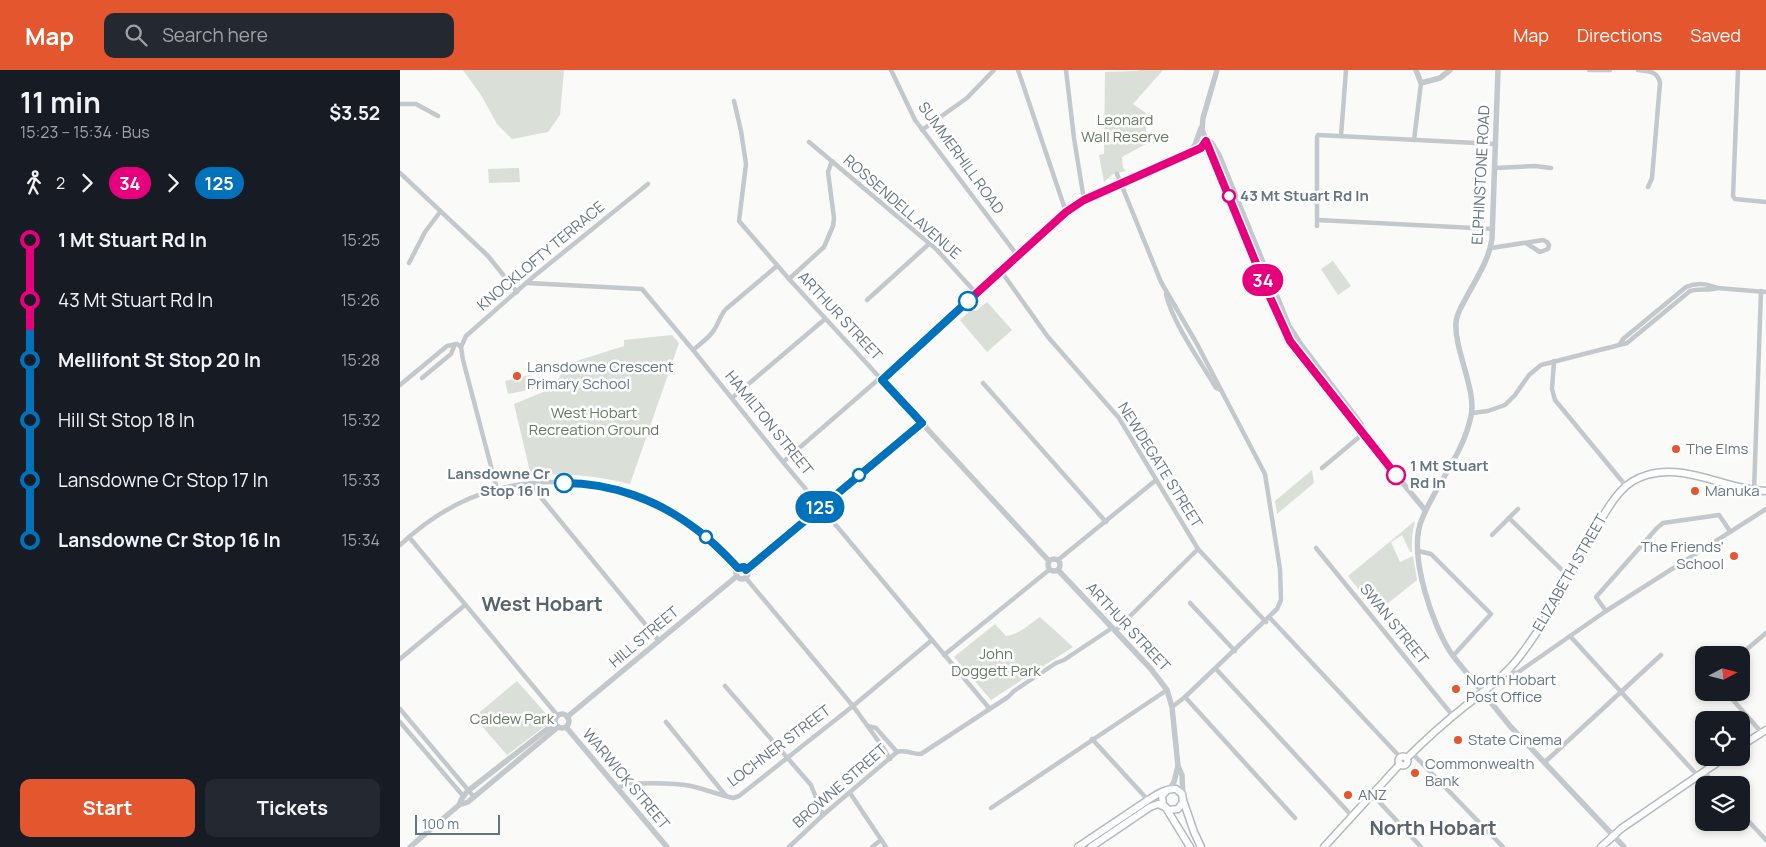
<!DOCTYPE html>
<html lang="en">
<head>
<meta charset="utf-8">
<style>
	:root { --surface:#171b24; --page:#242831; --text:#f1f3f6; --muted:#9ea1a6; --accent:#e4572e }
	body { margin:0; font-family:Manrope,sans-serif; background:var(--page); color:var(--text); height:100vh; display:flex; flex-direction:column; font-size:19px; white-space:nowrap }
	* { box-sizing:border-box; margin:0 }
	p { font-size:16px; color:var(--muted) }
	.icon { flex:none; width:28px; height:28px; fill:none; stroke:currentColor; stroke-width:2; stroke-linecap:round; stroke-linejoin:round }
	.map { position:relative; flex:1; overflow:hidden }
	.details { display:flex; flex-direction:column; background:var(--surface); width:400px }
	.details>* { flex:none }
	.badge { padding:0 10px; border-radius:16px; font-size:18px; line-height:32px }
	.needle { width:32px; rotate:83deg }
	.fabs { position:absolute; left:1295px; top:576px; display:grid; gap:10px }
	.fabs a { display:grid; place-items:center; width:55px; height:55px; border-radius:10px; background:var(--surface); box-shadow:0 2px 8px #0003; font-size:25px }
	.scale { position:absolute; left:15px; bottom:12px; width:85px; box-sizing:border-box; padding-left:5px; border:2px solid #657683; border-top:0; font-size:14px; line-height:18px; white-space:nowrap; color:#657683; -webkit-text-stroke:4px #fff; paint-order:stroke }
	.map>.badge { position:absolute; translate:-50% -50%; box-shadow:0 0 0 2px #fff }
	.legs { display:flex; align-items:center; gap:8px; height:55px; padding:0 20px; font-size:16px }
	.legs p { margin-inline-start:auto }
	.overview { display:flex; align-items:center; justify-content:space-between; height:85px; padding:0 20px }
	h1 { font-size:28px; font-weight:700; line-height:38px }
	.primary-button { display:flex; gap:10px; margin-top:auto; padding:10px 20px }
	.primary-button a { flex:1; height:58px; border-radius:10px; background:var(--accent); color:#fff; font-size:20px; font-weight:700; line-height:58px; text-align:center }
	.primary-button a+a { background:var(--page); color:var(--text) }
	ul { padding:0 20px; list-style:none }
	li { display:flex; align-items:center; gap:18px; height:60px; font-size:19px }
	li i { display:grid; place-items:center; width:8px; height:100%; margin:0 6px; background:currentColor }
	li i::after { content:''; width:12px; height:12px; margin:-6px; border:4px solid; border-radius:50%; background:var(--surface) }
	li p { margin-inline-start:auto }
	li:first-child i { background:linear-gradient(#0000 50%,currentColor 0) }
	li:last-child i { background:linear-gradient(currentColor 50%,#0000 0) }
	header { display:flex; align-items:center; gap:30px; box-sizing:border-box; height:70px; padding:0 25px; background:var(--accent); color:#fff }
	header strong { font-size:24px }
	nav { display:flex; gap:28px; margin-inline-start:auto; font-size:18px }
	.search { width:350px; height:45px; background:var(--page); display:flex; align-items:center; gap:12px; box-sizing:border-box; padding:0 18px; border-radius:10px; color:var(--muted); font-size:19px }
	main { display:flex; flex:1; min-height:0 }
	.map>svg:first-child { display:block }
	.green { fill:#dadfd7 }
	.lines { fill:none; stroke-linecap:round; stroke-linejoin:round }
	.secondary-casing { stroke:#b3babf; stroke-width:9 }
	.minor { stroke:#c3c8cc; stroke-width:4.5 }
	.tertiary { stroke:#c3c8cc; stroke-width:5.5 }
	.secondary { stroke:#fff; stroke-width:6 }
	.line-1-casing { stroke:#fff; stroke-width:11 }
	.line-2-casing { stroke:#fff; stroke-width:11 }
	.line-1 { stroke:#e6007e; stroke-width:8 }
	.line-2 { stroke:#0072bc; stroke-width:8 }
	.stop-1-dot { fill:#fff; stroke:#e6007e; stroke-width:2.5 }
	.stop-2-dot { fill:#fff; stroke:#0072bc; stroke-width:2.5 }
	.poi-dot { fill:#e4572e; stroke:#fff; stroke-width:2 }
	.labels { text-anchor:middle; stroke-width:5; stroke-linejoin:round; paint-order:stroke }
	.park-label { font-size:15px; fill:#687a64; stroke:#fff }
	.street-label { font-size:15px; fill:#657683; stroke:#fff }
	.stop-label { font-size:15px; font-weight:bold; fill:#657683; stroke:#fff; text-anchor:start }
	.poi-label { font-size:15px; fill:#657683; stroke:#fff; text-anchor:start }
	.district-label { font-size:20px; font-weight:bold; fill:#57646e; stroke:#fff }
</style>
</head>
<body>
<header>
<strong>Map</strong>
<div class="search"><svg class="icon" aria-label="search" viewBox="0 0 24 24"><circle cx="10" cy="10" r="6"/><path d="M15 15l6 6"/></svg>Search here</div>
<nav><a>Map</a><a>Directions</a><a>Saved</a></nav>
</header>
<main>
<section class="details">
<div class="overview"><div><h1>11 min</h1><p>15:23 – 15:34 · Bus</p></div><b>$3.52</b></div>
<div class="legs"><svg class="icon" aria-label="walk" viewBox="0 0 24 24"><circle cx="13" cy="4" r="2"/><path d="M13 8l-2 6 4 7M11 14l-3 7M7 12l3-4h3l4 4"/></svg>2<svg class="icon" aria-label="forward" viewBox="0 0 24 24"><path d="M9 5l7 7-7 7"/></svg><b class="badge" style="background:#e6007e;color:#fff">34</b><svg class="icon" aria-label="forward" viewBox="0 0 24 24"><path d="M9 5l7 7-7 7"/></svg><b class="badge" style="background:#0072bc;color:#fff">125</b></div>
<ul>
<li><i style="color:#e6007e"></i><b>1 Mt Stuart Rd In</b><p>15:25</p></li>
<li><i style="color:#e6007e"></i><span>43 Mt Stuart Rd In</span><p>15:26</p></li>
<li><i style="color:#0072bc"></i><b>Mellifont St Stop 20 In</b><p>15:28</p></li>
<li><i style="color:#0072bc"></i><span>Hill St Stop 18 In</span><p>15:32</p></li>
<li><i style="color:#0072bc"></i><span>Lansdowne Cr Stop 17 In</span><p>15:33</p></li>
<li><i style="color:#0072bc"></i><b>Lansdowne Cr Stop 16 In</b><p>15:34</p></li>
</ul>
<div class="primary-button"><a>Start</a><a>Tickets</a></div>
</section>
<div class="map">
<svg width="1366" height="777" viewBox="0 0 1366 777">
	<rect width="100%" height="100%" fill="#fafaf8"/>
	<!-- green -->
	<g class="green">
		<polygon points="63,0 164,0 160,45 148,62 112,69 97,54 81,25"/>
		<polygon points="739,0 763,0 733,34 746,43 746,74 722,87 723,98 726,101 713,104 704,112 699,85 704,84 705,2 738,1"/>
		<polygon points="119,98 120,112 89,113 88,99"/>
		<polygon points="933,191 951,216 938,225 921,199"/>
		<polygon points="587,232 612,260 587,282 560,250 572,239 576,241"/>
		<path d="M 272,265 L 279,273 L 230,414 C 197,406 165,402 131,406 L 114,334 L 153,318 L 167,294 L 224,276 L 224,270 Z"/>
		<polygon points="130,305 133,319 108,324 105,311"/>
		<polygon points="912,400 914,413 877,444 875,431"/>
		<polygon points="1015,451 1012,466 1012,482 1010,482 1002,465 991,472 1000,492 1013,486 1017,510 977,542 948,506"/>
		<path d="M 640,547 L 673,577 L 591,630 L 554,587 L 595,554 L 606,566 C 620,564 628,555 640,547 Z"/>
		<polygon points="117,611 148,646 148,654 107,685 74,647"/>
	</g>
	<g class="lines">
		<defs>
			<g id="secondary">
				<polyline points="1341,676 1366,660"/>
				<circle cx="1003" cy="691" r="4.5"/>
				<path d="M 1007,688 C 1025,670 1044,653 1064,637 C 1083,622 1105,606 1120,586 C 1146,552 1166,513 1187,475 C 1197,457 1207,436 1221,421 C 1228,413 1237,408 1247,405 C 1286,393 1327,420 1366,421"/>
				<polyline points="783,730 794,762 801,777"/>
				<polyline points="766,738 790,777"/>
				<path d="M 678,777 L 748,730 C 756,725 766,718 776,719 L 782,724 L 783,732 L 778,739 L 769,740 L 763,735 L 762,726 L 767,720"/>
				<polyline points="691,777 750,737 758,734 765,737"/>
				<polyline points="924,777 1000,694"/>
				<polyline points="1201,777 1222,758 1324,688"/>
			</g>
		</defs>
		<!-- secondary casing -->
		<use href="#secondary" class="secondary-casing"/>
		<!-- minor -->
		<g class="minor">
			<polyline points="491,0 515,50 617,185"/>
			<polyline points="618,0 666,142"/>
			<polyline points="666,0 674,68 684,130"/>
			<polyline points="1189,0 1210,0"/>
			<path d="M 1238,0 C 1248,1 1258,1 1260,13 L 1252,108 L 1248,117"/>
			<polyline points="1338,0 1333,126 1335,129 1366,132"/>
			<polyline points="334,31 341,61 346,94 339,151 389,209 482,310"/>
			<polyline points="0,34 16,34 38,46"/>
			<polyline points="522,60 567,28 594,0"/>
			<polyline points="941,66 946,0"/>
			<polyline points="1014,70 1021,13"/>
			<polyline points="409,72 536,179 576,223"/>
			<polyline points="1095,98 1135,96 1151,98"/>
			<polyline points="0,103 88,186 117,222"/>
			<polyline points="717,104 761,212 797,274 865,404 880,499 881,530 877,539 785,627 772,637"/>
			<polyline points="918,150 1093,159"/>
			<polyline points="917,156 917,67 918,65 1096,74"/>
			<polyline points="1091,178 1143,170 1147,172 1149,175 1148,179 1140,182 1126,173"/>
			<polyline points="9,193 25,162 40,142"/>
			<polyline points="601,201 648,267 719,348 798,479 866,552"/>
			<polyline points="389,209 424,177 433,156 434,148 428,102 432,91"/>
			<polyline points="127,213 242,219 293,280 383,392 589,638"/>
			<path d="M 766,224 C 772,252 801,292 816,318 L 821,320"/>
			<polyline points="467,230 530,173"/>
			<path d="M 1220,274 L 1223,269 L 1286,217 C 1295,213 1307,213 1317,218 L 1366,222"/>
			<polyline points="61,277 63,290 97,419"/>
			<path d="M 293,280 C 300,274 309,268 314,260 C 319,253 320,245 326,239 L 377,196"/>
			<polyline points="1154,291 1152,319 1155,330 1226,416"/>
			<polyline points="22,308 51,284 55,274"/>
			<polyline points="583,313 706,452"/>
			<polyline points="0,315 47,276 57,274 61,277 66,266 133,207 248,114"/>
			<polyline points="332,328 425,249"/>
			<path d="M 1072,343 L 1088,341 L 1105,335 L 1115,325 L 1129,305 L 1141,295 L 1227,273 L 1290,221 C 1299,218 1308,221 1317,218"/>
			<polyline points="383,392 480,308"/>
			<polyline points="922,398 964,363"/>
			<polyline points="131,414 134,419 259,571"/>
			<polyline points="1354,421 1361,221"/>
			<polyline points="1109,448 1164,502 1170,506"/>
			<polyline points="1092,465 1118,439"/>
			<polyline points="9,467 158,646"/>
			<path d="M 0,475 C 28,449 61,428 98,419 C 158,403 228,415 281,448 C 302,462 320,480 338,498"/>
			<polyline points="916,478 1053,646"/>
			<polyline points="1018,481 1031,484 1091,544 1053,586"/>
			<polyline points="658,490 756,410"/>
			<polyline points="345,507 453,636 482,676 490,689"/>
			<polyline points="790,533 835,581"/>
			<polyline points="1206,541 1196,527 1257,458 1263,453 1319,445 1330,461"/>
			<polyline points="870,548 1000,687"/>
			<polyline points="715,561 798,479"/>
			<polyline points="1170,566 1298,706"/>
			<polyline points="544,585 649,500"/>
			<polyline points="1340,585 1366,563"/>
			<polyline points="0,589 65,535"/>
			<polyline points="816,599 952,746"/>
			<polyline points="1106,602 1117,603 1206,541 1366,439"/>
			<polyline points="325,616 411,715 423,745"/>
			<polyline points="1326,622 1362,663"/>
			<polyline points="785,627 895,748"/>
			<polyline points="0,639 74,727"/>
			<polyline points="0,652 64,727"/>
			<polyline points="266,652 326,726"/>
			<polyline points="468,656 476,658 497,682"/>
			<polyline points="692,669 748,730"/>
			<polyline points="1012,683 1103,777"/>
			<polyline points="1145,692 1261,585"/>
			<polyline points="1304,702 1316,715"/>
			<path d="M 217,718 C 231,711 275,713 291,716 C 305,719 319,725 333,728 L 339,726 L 453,636 L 532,570"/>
			<polyline points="450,723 486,777"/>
			<polyline points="972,724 1021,777"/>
			<polyline points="591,738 767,620"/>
			<polyline points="1341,743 1366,770"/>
			<path d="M 389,777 L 423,745 L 497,682 C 506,679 513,685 521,684 L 608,627 L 614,621 L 656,593 L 664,590 L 712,558"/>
			<polyline points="472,777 481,770"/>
		</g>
		<!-- tertiary -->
		<g class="tertiary">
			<polyline points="817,0 803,48 802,60 869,225 891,271 957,358 964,363 997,406 1025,440"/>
			<polyline points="1016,0 1021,13 1040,8 1050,0"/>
			<path d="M 1098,0 L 1092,169 C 1089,190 1076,209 1066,228 C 1062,236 1056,244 1056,253 C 1054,279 1077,321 1071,346 C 1063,385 1036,414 1022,449 C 1007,483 1033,558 1053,586 L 1110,656 L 1224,777"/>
			<polyline points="806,71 811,72 819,85 889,256 902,276 961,354 964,362"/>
			<polyline points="790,81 795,75 801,58"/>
			<circle cx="654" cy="495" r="6"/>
			<polyline points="649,491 482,310 666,142 684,130 801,78 806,71"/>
			<circle cx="342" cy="503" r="6"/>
			<polyline points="347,500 522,353"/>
			<polyline points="658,500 751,599 767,620 772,637 778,696 782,705 783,727"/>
			<circle cx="162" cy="651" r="7"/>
			<polyline points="167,647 337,506"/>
			<polyline points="166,657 267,777"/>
			<polyline points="769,719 774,712 778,696"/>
			<polyline points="59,735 63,726 69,720 155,653"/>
			<polyline points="10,777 59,735 68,732 158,657"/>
		</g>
		<!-- secondary -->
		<use href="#secondary" class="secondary"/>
	</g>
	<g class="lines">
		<defs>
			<polyline id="line-1" points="568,231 666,142 684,130 801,78 806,71 869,225 890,271 996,405"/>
			<path id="line-2" d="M 164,413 C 212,413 258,430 296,459 C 311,470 325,484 338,498 L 344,497 L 346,500 L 522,353 L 482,310 L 568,231"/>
		</defs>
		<!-- line-1 casing -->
		<use href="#line-1" class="line-1-casing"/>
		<!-- line-2 casing -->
		<use href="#line-2" class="line-2-casing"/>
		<!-- line-1 -->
		<use href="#line-1" class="line-1"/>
		<!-- line-2 -->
		<use href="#line-2" class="line-2"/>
	</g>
	<!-- markers -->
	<g class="stop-1-dot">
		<circle cx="829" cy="126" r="6"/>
		<circle cx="996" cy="405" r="9"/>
	</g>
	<g class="stop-2-dot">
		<circle cx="568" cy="231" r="9"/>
		<circle cx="459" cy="405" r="6"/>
		<circle cx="164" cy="413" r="9"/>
		<circle cx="306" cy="467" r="6"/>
	</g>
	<g class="poi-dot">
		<circle cx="117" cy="306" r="5"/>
		<circle cx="1276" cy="379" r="5"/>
		<circle cx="1295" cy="421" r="5"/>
		<circle cx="1334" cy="486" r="5"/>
		<circle cx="1056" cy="619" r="5"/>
		<circle cx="1058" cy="670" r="5"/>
		<circle cx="1015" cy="703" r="5"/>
		<circle cx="948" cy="725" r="5"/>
	</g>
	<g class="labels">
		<!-- park labels -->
		<g class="park-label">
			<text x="725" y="55">Leonard<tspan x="725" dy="17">Wall Reserve</tspan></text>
			<text x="194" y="348">West Hobart<tspan x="194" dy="17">Recreation Ground</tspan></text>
			<text x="596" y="589">John<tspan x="596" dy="17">Doggett Park</tspan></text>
			<text x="112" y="654">Caldew Park</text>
		</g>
		<!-- street labels -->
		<g class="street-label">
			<text transform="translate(561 88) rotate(54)" y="5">SUMMERHILL ROAD</text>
			<text transform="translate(1081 105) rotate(-87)" y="5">ELPHINSTONE ROAD</text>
			<text transform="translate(502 137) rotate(41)" y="5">ROSSENDELL AVENUE</text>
			<text transform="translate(141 186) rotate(-40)" y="5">KNOCKLOFTY TERRACE</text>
			<text transform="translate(440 246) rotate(47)" y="5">ARTHUR STREET</text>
			<text transform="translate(369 353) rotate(51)" y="5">HAMILTON STREET</text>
			<text transform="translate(760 395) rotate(58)" y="5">NEWDEGATE STREET</text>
			<text transform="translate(1170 503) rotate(-60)" y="5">ELIZABETH STREET</text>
			<text transform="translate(994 554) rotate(51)" y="5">SWAN STREET</text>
			<text transform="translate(728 557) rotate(47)" y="5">ARTHUR STREET</text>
			<text transform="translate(244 567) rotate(-40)" y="5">HILL STREET</text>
			<text transform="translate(379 676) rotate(-37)" y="5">LOCHNER STREET</text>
			<text transform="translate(226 709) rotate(50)" y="5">WARWICK STREET</text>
			<text transform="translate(440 716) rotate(-41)" y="5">BROWNE STREET</text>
		</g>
		<!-- stop labels -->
		<g class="stop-label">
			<text x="840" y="131">43 Mt Stuart Rd In</text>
			<text x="1010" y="401">1 Mt Stuart<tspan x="1010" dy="17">Rd In</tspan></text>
			<text x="150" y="409" text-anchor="end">Lansdowne Cr<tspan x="150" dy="17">Stop 16 In</tspan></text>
		</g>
		<!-- poi labels -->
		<g class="poi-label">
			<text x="127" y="302">Lansdowne Crescent<tspan x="127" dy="17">Primary School</tspan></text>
			<text x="1286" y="384">The Elms</text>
			<text x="1305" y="426">Manuka</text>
			<text x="1324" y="482" text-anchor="end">The Friends'<tspan x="1324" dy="17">School</tspan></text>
			<text x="1066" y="615">North Hobart<tspan x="1066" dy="17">Post Office</tspan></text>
			<text x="1068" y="675">State Cinema</text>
			<text x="1025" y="699">Commonwealth<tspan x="1025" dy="17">Bank</tspan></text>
			<text x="958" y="730">ANZ</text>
		</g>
		<!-- district labels -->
		<g class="district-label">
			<text x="142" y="541">West Hobart</text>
			<text x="1033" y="765">North Hobart</text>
		</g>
	</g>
</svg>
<div class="fabs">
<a><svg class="needle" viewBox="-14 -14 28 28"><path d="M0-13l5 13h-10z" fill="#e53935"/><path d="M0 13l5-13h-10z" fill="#9ea1a6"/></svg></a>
<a><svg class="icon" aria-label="locate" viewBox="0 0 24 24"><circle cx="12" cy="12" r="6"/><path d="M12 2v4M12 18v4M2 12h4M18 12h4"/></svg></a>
<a><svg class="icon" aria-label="layers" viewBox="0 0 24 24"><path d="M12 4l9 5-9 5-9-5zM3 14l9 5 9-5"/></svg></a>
</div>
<div class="scale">100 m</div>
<b class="badge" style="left:863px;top:210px;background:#e6007e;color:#fff">34</b>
<b class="badge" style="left:420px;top:437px;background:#0072bc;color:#fff">125</b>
</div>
</main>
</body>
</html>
